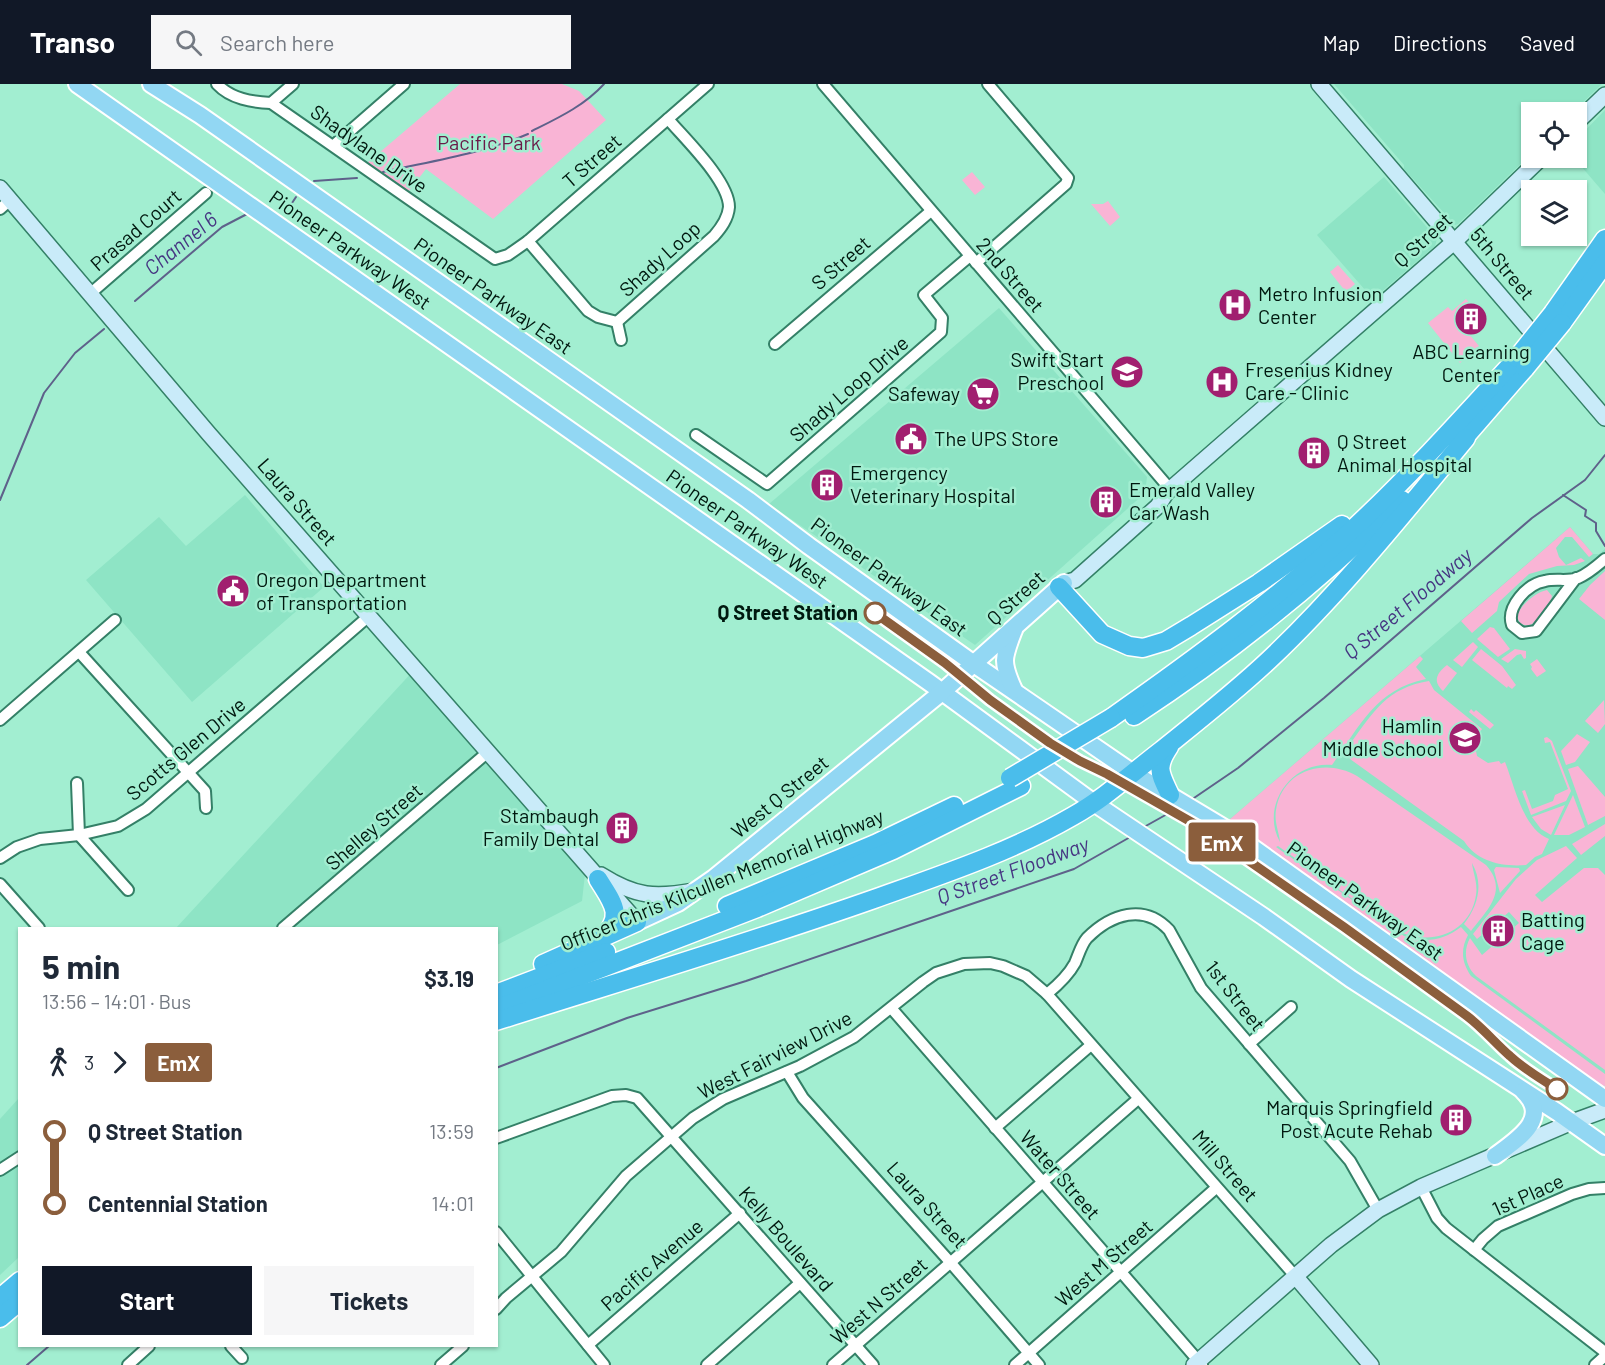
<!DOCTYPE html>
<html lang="en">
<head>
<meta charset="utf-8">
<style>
	:root { --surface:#fff; --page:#f6f6f7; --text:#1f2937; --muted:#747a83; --accent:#111827 }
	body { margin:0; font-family:Barlow,sans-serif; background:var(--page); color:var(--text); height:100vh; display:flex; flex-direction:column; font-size:22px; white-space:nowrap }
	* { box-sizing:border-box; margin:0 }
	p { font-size:20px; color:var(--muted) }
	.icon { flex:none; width:33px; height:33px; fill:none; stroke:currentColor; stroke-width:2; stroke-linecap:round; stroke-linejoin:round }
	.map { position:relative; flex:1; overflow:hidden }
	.panel { position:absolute; left:18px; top:843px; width:480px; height:420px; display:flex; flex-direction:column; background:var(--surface); border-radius:0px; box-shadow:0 2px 4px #0004 }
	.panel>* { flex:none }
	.badge { padding:0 12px; border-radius:4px; font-size:21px; line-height:39px }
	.controls { position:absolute; left:1521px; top:18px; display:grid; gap:12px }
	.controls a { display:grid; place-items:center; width:66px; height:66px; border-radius:0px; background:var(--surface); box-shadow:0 2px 4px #0004; font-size:30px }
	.map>.badge { position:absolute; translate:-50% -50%; box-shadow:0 0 0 3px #fff }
	.legs { display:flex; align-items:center; gap:9px; height:66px; padding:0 24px; font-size:20px }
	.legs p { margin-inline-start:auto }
	.overview { display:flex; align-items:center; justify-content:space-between; height:102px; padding:0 24px }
	h1 { font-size:33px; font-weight:700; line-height:45px }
	.action { display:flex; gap:12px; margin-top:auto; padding:12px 24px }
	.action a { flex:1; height:69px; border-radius:0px; background:var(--accent); color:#fff; font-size:24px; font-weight:700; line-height:69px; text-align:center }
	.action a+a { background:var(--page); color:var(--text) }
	ul { padding:0 24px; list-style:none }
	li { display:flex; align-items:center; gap:21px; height:72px; font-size:22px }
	li i { display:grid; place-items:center; width:9px; height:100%; margin:0 8px; background:currentColor }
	li i::after { content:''; width:15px; height:15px; margin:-8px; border:4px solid; border-radius:50%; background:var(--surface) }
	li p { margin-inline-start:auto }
	li:first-child i { background:linear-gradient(#0000 50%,currentColor 0) }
	li:last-child i { background:linear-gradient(currentColor 50%,#0000 0) }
	header { display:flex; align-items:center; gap:36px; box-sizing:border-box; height:84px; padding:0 30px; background:var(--accent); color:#fff }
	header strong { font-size:28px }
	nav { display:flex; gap:33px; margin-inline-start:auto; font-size:21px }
	.search { width:420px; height:54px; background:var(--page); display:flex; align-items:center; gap:15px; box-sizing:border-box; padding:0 21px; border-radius:0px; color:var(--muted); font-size:22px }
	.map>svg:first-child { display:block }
	.built { fill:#8ee4c5 }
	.green { fill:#f9b4d5 }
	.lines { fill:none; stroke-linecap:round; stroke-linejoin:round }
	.stream { stroke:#5e618a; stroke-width:2 }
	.street-casing { stroke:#348067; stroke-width:14 }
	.secondary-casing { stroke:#348067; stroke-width:18 }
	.primary-casing { stroke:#fff; stroke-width:20 }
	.highway-casing { stroke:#fff; stroke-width:21 }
	.street { stroke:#fff; stroke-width:10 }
	.secondary { stroke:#c9ebf9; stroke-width:15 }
	.primary { stroke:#92d7f3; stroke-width:16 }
	.highway { stroke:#4abdeb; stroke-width:18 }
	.highway-bridge-casing { stroke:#fff; stroke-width:21; stroke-linecap:butt }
	.highway-bridge { stroke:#4abdeb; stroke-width:18 }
	.line-1-casing { stroke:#fff; stroke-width:14 }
	.line-1 { stroke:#8b5e3c; stroke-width:9 }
	.stop-1-dot { fill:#fff; stroke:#8b5e3c; stroke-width:3 }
	.labels { text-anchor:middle; stroke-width:5; stroke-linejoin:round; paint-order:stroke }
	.park-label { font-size:20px; fill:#691a48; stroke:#a2eed1 }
	.street-label { font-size:20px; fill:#00180f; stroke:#a2eed1 }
	.poi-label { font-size:20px; fill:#00180f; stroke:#a2eed1; text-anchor:start }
	.stop-label { font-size:20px; font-weight:bold; fill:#00180f; stroke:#a2eed1; text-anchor:end }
	.water-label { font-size:21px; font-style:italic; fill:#463682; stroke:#a2eed1 }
</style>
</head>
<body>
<header>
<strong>Transo</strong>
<div class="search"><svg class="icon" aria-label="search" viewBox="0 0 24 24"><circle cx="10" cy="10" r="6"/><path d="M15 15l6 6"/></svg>Search here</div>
<nav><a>Map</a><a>Directions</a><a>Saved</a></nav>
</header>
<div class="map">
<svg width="1605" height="1281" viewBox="0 0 1605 1281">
	<rect width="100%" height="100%" fill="#a2eed1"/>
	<!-- built -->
	<g class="built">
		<polygon points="1334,0 1602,0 1573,28 1532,28 1531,70 1458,140 1455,141 1404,85 1404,81"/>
		<polygon points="1605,26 1605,110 1574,74 1576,74 1577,55"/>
		<polygon points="1384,93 1437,155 1435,162 1373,215 1317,151"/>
		<polygon points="999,224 1147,393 1145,409 975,561 769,420"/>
		<polygon points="245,411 324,503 192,618 86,496 159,433 186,462"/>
		<polygon points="1570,443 1593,470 1599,470 1605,465 1605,1002 1229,736"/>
		<polygon points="415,585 586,781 582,817 497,861 496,844 176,844"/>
		<polygon points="19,1014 19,1173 0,1191 0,1035"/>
	</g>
	<!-- green -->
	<g class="green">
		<polygon points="460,0 562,0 579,7 606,36 493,135 426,85 408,108 366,80"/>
		<polygon points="972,88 985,103 975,111 962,96"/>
		<polygon points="1108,117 1120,133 1110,142 1091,120 1103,120"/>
		<polygon points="1338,181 1355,200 1346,208 1330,188"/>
		<polygon points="1466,215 1471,221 1462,228 1471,239 1463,243 1479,262 1460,279 1428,239 1448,223 1452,227"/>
		<polygon points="1570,443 1593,470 1589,473 1572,453 1565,453 1556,464 1559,473 1566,481 1581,474 1585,477 1574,481 1557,482 1529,490 1499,518 1497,527 1472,549 1461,537"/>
		<polygon points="1605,487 1605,536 1579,515 1590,501"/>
		<path d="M 1547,506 L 1552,512 C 1551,518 1537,538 1530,541 C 1526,542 1524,541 1520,539 L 1517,533 C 1519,522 1536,508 1547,506 Z"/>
		<polygon points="1490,543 1494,544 1510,565 1498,573 1477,555"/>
		<polygon points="1473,558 1478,563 1462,583 1453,576"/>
		<polygon points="1481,565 1502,582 1516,601 1512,605 1508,602 1507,604 1472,576"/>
		<polygon points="1515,565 1526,567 1526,574 1524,575 1521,570 1517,571 1508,579 1501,575"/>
		<path d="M 1420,572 L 1423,575 L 1416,583 L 1426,595 C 1376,605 1359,643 1332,681 C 1291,677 1260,722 1280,758 C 1279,748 1274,738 1276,726 C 1282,686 1325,673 1357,692 L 1486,781 C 1509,807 1487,826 1471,847 L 1464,840 C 1478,822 1484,800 1472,779 C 1473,789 1478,799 1476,811 C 1470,851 1428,863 1396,846 L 1278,762 L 1276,763 L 1404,852 C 1424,859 1443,857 1461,843 L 1468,851 C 1460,866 1462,879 1471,892 L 1605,990 L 1605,1002 L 1598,1001 L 1229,736 Z"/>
		<polygon points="1537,575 1546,587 1537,593 1531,585 1532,583 1530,580"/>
		<path d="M 1447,581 L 1457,589 L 1443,607 C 1432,597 1437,589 1447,581 Z"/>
		<path d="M 1429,597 L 1434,606 L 1482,645 L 1479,649 L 1481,651 L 1475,662 L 1477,672 L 1488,679 L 1499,677 L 1501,680 L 1505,678 C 1515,703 1523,745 1549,755 L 1542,770 L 1535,773 L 1526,781 C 1503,783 1477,778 1464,757 L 1350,675 L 1348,668 L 1350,660 C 1374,627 1387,604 1429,597 Z"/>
		<polygon points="1604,616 1605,640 1598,649 1585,637"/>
		<polygon points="1471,625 1474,628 1476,626 1494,641 1490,645 1469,628"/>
		<polygon points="1577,650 1590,658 1575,678 1566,681 1561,667"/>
		<polygon points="1547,653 1552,657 1571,707 1566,717 1531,731 1522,707 1525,706 1532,725 1553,717 1555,711 1568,705 1550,658 1545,659 1544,654"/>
		<polygon points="1578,682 1605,713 1605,732 1588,741 1568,685"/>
		<polygon points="1573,711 1585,743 1569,751 1554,751"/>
		<polygon points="1565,721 1551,751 1541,745 1532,733"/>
		<polygon points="1605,740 1605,752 1581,771 1572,760"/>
		<path d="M 1566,762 L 1577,774 L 1535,811 L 1542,818 L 1584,784 L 1598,784 L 1605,791 L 1605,986 L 1476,892 C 1465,881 1463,867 1470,854 L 1482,871 L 1519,839 L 1509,828 L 1477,855 L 1473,850 L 1516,795 L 1537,776 Z"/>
		<polygon points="1496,783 1519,784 1520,787 1500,809 1494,786"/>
	</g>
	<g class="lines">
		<!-- stream -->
		<g class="stream">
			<path d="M 532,47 C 558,34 584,22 604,0"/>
			<path d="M 383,88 C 432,77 481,70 528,50"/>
			<polyline points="314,97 357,94"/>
			<polyline points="290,122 296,113"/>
			<polyline points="135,217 222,143 247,130"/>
			<polyline points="1563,411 1586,426 1585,432 1596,439 1596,447 1605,462"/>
			<polyline points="0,416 44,309 75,269 104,245"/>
			<polyline points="1191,716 1238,684 1324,614 1532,434 1585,396 1605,371"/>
			<polyline points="1144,743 1178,724"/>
			<polyline points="496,984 627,934 746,897 1074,785 1132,752"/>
			<polyline points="27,1281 49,1262"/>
		</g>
		<defs>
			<g id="street">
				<path d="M 217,0 C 231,15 252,18 271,19 L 495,175 L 508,171 L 528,157 L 708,0"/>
				<polyline points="823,0 1170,405"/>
				<polyline points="271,19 293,0"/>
				<polyline points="334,61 404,0"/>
				<polyline points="0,125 10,116"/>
				<path d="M 528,157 L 588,227 L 598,233 L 617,238 L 714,152 C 721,144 728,135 729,123 C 729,97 685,55 668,35"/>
				<polyline points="976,179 1066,100 1068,94 988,0"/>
				<polyline points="91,209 206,109"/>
				<polyline points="617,238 621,256"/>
				<polyline points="775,260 931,127"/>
				<polyline points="696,351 767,400 941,248 942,234 924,211 970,172"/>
				<path d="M 1576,494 L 1536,547 L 1522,549 L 1512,541 C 1506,523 1527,500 1545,497 C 1556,494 1567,498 1578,494 C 1588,490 1597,482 1605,475"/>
				<polyline points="79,568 205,707 206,724"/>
				<polyline points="0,636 115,536"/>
				<polyline points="77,699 79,751 128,806"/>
				<polyline points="0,774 17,763 40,755 79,751 118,742 146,725 369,532"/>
				<polyline points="0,800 39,844"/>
				<polyline points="283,844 488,668"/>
				<path d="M 1047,910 C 1058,901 1068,892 1075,879 C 1079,870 1081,861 1087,854 C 1111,830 1144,819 1169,846 L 1201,904 L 1350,1077 L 1378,1126"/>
				<polyline points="892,925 1202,1281"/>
				<polyline points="1249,960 1291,923"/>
				<polyline points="787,988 803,1014 950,1178 1039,1281"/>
				<polyline points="995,1044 1091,961"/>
				<polyline points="496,1054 612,1012 626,1011 637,1014 873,1281"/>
				<polyline points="0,1086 20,1073"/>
				<polyline points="1421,1103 1437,1134 1446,1144 1605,1268"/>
				<polyline points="496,1148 604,1281"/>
				<polyline points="1474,1166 1483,1155 1498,1142 1572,1110 1589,1105 1605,1104"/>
				<polyline points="496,1225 506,1214 561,1168 626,1092 693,1034 723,1015 800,982 854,953 923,898 936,889 964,880 990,879 1003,882 1026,892 1047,910 1296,1193"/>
				<polyline points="588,1261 740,1129"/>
				<polyline points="231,1262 242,1274"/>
				<polyline points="128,1281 149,1262"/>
				<polyline points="441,1281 463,1262"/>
				<polyline points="707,1281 800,1199"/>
				<polyline points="833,1281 1138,1015"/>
				<polyline points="1015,1281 1216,1104"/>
				<polyline points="1595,1281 1605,1272"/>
			</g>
			<g id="secondary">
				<polyline points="1319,0 1605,334"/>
				<polyline points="1576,39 1605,11"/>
				<polyline points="0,104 209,350 637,838"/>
				<polyline points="1064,499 1075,496 1158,422 1166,409 1455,157 1541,74"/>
				<path d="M 601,791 C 636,813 655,814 694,807"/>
				<polyline points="1296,1193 1371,1281"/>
				<polyline points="1194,1281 1331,1161 1378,1126 1421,1103 1572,1038 1605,1026"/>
			</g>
			<g id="primary">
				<polyline points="77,0 930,599 1094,719 1264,833 1351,895 1557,1028 1605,1062"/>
				<polyline points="151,0 200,31 748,416 809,462 974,580 1133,689 1228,746 1605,1015"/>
				<path d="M 1014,606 C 1001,578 1003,574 1014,546"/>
				<polyline points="637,838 678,819 714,794 942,608 1064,499"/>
				<path d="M 1495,1072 C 1516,1056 1552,1035 1523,1007"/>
			</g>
			<g id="highway">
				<polyline points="1553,229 1605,155"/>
				<polyline points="1562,239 1605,179"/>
				<polyline points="1458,361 1525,284"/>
				<polyline points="1059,503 1102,550 1129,562 1143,564 1166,557 1191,542 1259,499 1342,441"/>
				<path d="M 1134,632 C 1230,569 1320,497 1402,416"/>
				<path d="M 1111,634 C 1195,575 1278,514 1354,444 C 1411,391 1464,332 1517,274"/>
				<path d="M 1169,663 C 1155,684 1160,689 1170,711"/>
				<path d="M 598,795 C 612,818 625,831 603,853"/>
				<polyline points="727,822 875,760 954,722"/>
				<polyline points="543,880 637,838"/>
				<polyline points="496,910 606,868"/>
				<polyline points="496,925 757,824 893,766 1021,702"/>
				<path d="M 496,937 C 622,897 749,859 874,815 C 941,791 1011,768 1073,732 C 1105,714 1133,688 1162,666 C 1198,637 1235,608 1269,576 C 1341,508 1403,430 1466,354"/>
				<polyline points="0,1214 20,1197"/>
				<polyline points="0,1234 20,1217"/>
			</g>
		</defs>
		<!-- street casing -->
		<use href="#street" class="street-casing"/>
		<!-- secondary casing -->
		<use href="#secondary" class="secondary-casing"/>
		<!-- primary casing -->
		<use href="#primary" class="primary-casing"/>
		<!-- highway casing -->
		<use href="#highway" class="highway-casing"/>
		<!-- street -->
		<use href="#street" class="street"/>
		<!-- secondary -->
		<use href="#secondary" class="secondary"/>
		<!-- primary -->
		<use href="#primary" class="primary"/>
		<!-- highway -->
		<use href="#highway" class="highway"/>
		<defs>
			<g id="highway-bridge">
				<polyline points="1517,274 1553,229"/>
				<polyline points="1525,284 1562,239"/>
				<polyline points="1010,694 1111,634"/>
			</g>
		</defs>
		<!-- highway-bridge casing -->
		<use href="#highway-bridge" class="highway-bridge-casing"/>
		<!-- highway-bridge -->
		<use href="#highway-bridge" class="highway-bridge"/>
	</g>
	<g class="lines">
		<defs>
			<path id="line-1" d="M 875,529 L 945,579 L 990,616 L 1050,659 L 1080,677 L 1107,690 L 1200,743 L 1344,843 L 1467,932 C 1483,944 1495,959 1510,972 C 1524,985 1541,995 1557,1005"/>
		</defs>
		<!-- line-1 casing -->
		<use href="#line-1" class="line-1-casing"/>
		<!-- line-1 -->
		<use href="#line-1" class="line-1"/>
	</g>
	<!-- icons -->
	<defs>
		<symbol id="hospital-disc" viewBox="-11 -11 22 22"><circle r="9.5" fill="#a11f6f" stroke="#a2eed1"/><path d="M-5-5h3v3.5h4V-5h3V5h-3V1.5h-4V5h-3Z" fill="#fff"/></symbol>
		<symbol id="building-disc" viewBox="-11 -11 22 22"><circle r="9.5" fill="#a11f6f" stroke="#a2eed1"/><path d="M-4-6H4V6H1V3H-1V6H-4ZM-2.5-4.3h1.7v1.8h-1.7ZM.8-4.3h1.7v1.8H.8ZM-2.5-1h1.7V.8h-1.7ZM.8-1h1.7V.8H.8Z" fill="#fff"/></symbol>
		<symbol id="school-disc" viewBox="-11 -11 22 22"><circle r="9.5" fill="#a11f6f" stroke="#a2eed1"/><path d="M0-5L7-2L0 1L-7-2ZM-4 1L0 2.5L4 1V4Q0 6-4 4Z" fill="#fff"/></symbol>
		<symbol id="supermarket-disc" viewBox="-11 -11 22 22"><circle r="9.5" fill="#a11f6f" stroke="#a2eed1"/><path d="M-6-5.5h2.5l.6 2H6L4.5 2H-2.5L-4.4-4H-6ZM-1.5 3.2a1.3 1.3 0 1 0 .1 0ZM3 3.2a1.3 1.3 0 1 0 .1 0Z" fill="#fff"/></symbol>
		<symbol id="civic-disc" viewBox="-11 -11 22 22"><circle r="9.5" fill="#a11f6f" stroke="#a2eed1"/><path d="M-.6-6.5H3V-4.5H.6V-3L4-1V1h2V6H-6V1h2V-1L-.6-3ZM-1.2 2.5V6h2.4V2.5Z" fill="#fff"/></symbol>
	</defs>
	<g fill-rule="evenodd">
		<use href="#hospital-disc" x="1216" y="202" width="38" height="38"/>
		<use href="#building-disc" x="1452" y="216" width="38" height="38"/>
		<use href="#school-disc" x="1108" y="269" width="38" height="38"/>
		<use href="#hospital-disc" x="1203" y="279" width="38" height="38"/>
		<use href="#supermarket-disc" x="964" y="291" width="38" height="38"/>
		<use href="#civic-disc" x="892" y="336" width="38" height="38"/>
		<use href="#building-disc" x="1295" y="350" width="38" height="38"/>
		<use href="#building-disc" x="808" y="382" width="38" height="38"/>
		<use href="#building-disc" x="1087" y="399" width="38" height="38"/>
		<use href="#civic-disc" x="214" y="488" width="38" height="38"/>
		<use href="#school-disc" x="1446" y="635" width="38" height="38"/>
		<use href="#building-disc" x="603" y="725" width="38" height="38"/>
		<use href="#building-disc" x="1479" y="828" width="38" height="38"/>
		<use href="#building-disc" x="1437" y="1017" width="38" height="38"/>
	</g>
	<!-- markers -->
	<g class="stop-1-dot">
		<circle cx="875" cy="529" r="10"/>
		<circle cx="1557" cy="1005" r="10"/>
	</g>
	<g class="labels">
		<!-- park labels -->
		<g class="park-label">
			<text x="489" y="66">Pacific Park</text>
		</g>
		<!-- street labels -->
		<g class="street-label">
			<text transform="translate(369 65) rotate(35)" y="7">Shadylane Drive</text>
			<text transform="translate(592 77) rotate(-41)" y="7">T Street</text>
			<text transform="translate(136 146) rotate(-41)" y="7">Prasad Court</text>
			<text transform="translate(1423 156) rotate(-42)" y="7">Q Street</text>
			<text transform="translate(350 166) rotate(35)" y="7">Pioneer Parkway West</text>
			<text transform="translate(660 175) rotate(-42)" y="7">Shady Loop</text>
			<text transform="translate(841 179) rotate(-41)" y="7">S Street</text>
			<text transform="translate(1502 180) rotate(50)" y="7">5th Street</text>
			<text transform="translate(1010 191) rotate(49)" y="7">2nd Street</text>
			<text transform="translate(493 212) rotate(35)" y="7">Pioneer Parkway East</text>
			<text transform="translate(849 305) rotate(-41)" y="7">Shady Loop Drive</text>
			<text transform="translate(297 418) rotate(49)" y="7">Laura Street</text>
			<text transform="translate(747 445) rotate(35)" y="7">Pioneer Parkway West</text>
			<text transform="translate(889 493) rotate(36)" y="7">Pioneer Parkway East</text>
			<text transform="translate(1016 514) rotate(-42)" y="7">Q Street</text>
			<text transform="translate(186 665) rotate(-40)" y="7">Scotts Glen Drive</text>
			<text transform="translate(780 713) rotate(-39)" y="7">West Q Street</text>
			<text transform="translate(374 743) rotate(-41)" y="7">Shelley Street</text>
			<text transform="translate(722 796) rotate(-22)" y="7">Officer Chris Kilcullen Memorial Highway</text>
			<text transform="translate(1365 817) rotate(36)" y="7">Pioneer Parkway East</text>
			<text transform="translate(1235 912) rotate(52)" y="7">1st Street</text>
			<text transform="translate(775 971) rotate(-27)" y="7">West Fairview Drive</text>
			<text transform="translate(1225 1082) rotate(49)" y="7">Mill Street</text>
			<text transform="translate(1060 1091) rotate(49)" y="7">Water Street</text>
			<text transform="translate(1528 1111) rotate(-24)" y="7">1st Place</text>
			<text transform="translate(927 1121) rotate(48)" y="7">Laura Street</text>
			<text transform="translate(786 1155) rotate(49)" y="7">Kelly Boulevard</text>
			<text transform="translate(1104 1179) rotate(-41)" y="7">West M Street</text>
			<text transform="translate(652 1181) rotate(-41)" y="7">Pacific Avenue</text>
			<text transform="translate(879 1217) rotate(-41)" y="7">West N Street</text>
		</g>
		<!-- poi labels -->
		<g class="poi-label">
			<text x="1258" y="217">Metro Infusion<tspan x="1258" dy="23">Center</tspan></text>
			<text x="1471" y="275" text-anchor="middle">ABC Learning<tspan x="1471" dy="23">Center</tspan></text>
			<text x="1104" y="283" text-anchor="end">Swift Start<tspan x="1104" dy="23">Preschool</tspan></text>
			<text x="1245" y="293">Fresenius Kidney<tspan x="1245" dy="23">Care - Clinic</tspan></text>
			<text x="960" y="317" text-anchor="end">Safeway</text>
			<text x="934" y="362">The UPS Store</text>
			<text x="1337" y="365">Q Street<tspan x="1337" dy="23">Animal Hospital</tspan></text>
			<text x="850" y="396">Emergency<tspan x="850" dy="23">Veterinary Hospital</tspan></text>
			<text x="1129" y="413">Emerald Valley<tspan x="1129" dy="23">Car Wash</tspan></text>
			<text x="256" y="503">Oregon Department<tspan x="256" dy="23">of Transportation</tspan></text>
			<text x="1442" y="649" text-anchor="end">Hamlin<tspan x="1442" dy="23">Middle School</tspan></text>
			<text x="599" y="739" text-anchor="end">Stambaugh<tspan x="599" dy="23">Family Dental</tspan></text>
			<text x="1521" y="843">Batting<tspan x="1521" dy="23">Cage</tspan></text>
			<text x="1433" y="1031" text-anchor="end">Marquis Springfield<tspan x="1433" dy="23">Post Acute Rehab</tspan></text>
		</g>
		<!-- stop labels -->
		<g class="stop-label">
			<text x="858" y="536">Q Street Station</text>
		</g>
		<!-- water labels -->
		<g class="water-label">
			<text transform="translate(181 160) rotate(-39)" y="7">Channel 6</text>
			<text transform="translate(1408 520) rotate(-40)" y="7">Q Street Floodway</text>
			<text transform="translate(1013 787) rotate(-20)" y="7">Q Street Floodway</text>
		</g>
	</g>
</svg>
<div class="controls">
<a><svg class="icon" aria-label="locate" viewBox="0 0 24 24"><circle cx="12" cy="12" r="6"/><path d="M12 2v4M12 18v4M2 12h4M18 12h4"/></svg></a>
<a><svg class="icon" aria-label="layers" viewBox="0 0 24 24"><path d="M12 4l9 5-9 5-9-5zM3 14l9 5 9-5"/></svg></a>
</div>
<b class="badge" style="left:1222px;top:758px;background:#8b5e3c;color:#fff">EmX</b>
<section class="panel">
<div class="overview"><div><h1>5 min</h1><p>13:56 – 14:01 · Bus</p></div><b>$3.19</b></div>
<div class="legs"><svg class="icon" aria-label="walk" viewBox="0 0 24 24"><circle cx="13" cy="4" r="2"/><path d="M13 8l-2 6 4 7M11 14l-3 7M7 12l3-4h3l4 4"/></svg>3<svg class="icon" aria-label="forward" viewBox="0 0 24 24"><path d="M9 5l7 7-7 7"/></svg><b class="badge" style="background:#8b5e3c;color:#fff">EmX</b></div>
<ul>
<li><i style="color:#8b5e3c"></i><b>Q Street Station</b><p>13:59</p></li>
<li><i style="color:#8b5e3c"></i><b>Centennial Station</b><p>14:01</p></li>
</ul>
<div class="action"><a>Start</a><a>Tickets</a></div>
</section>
</div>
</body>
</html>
